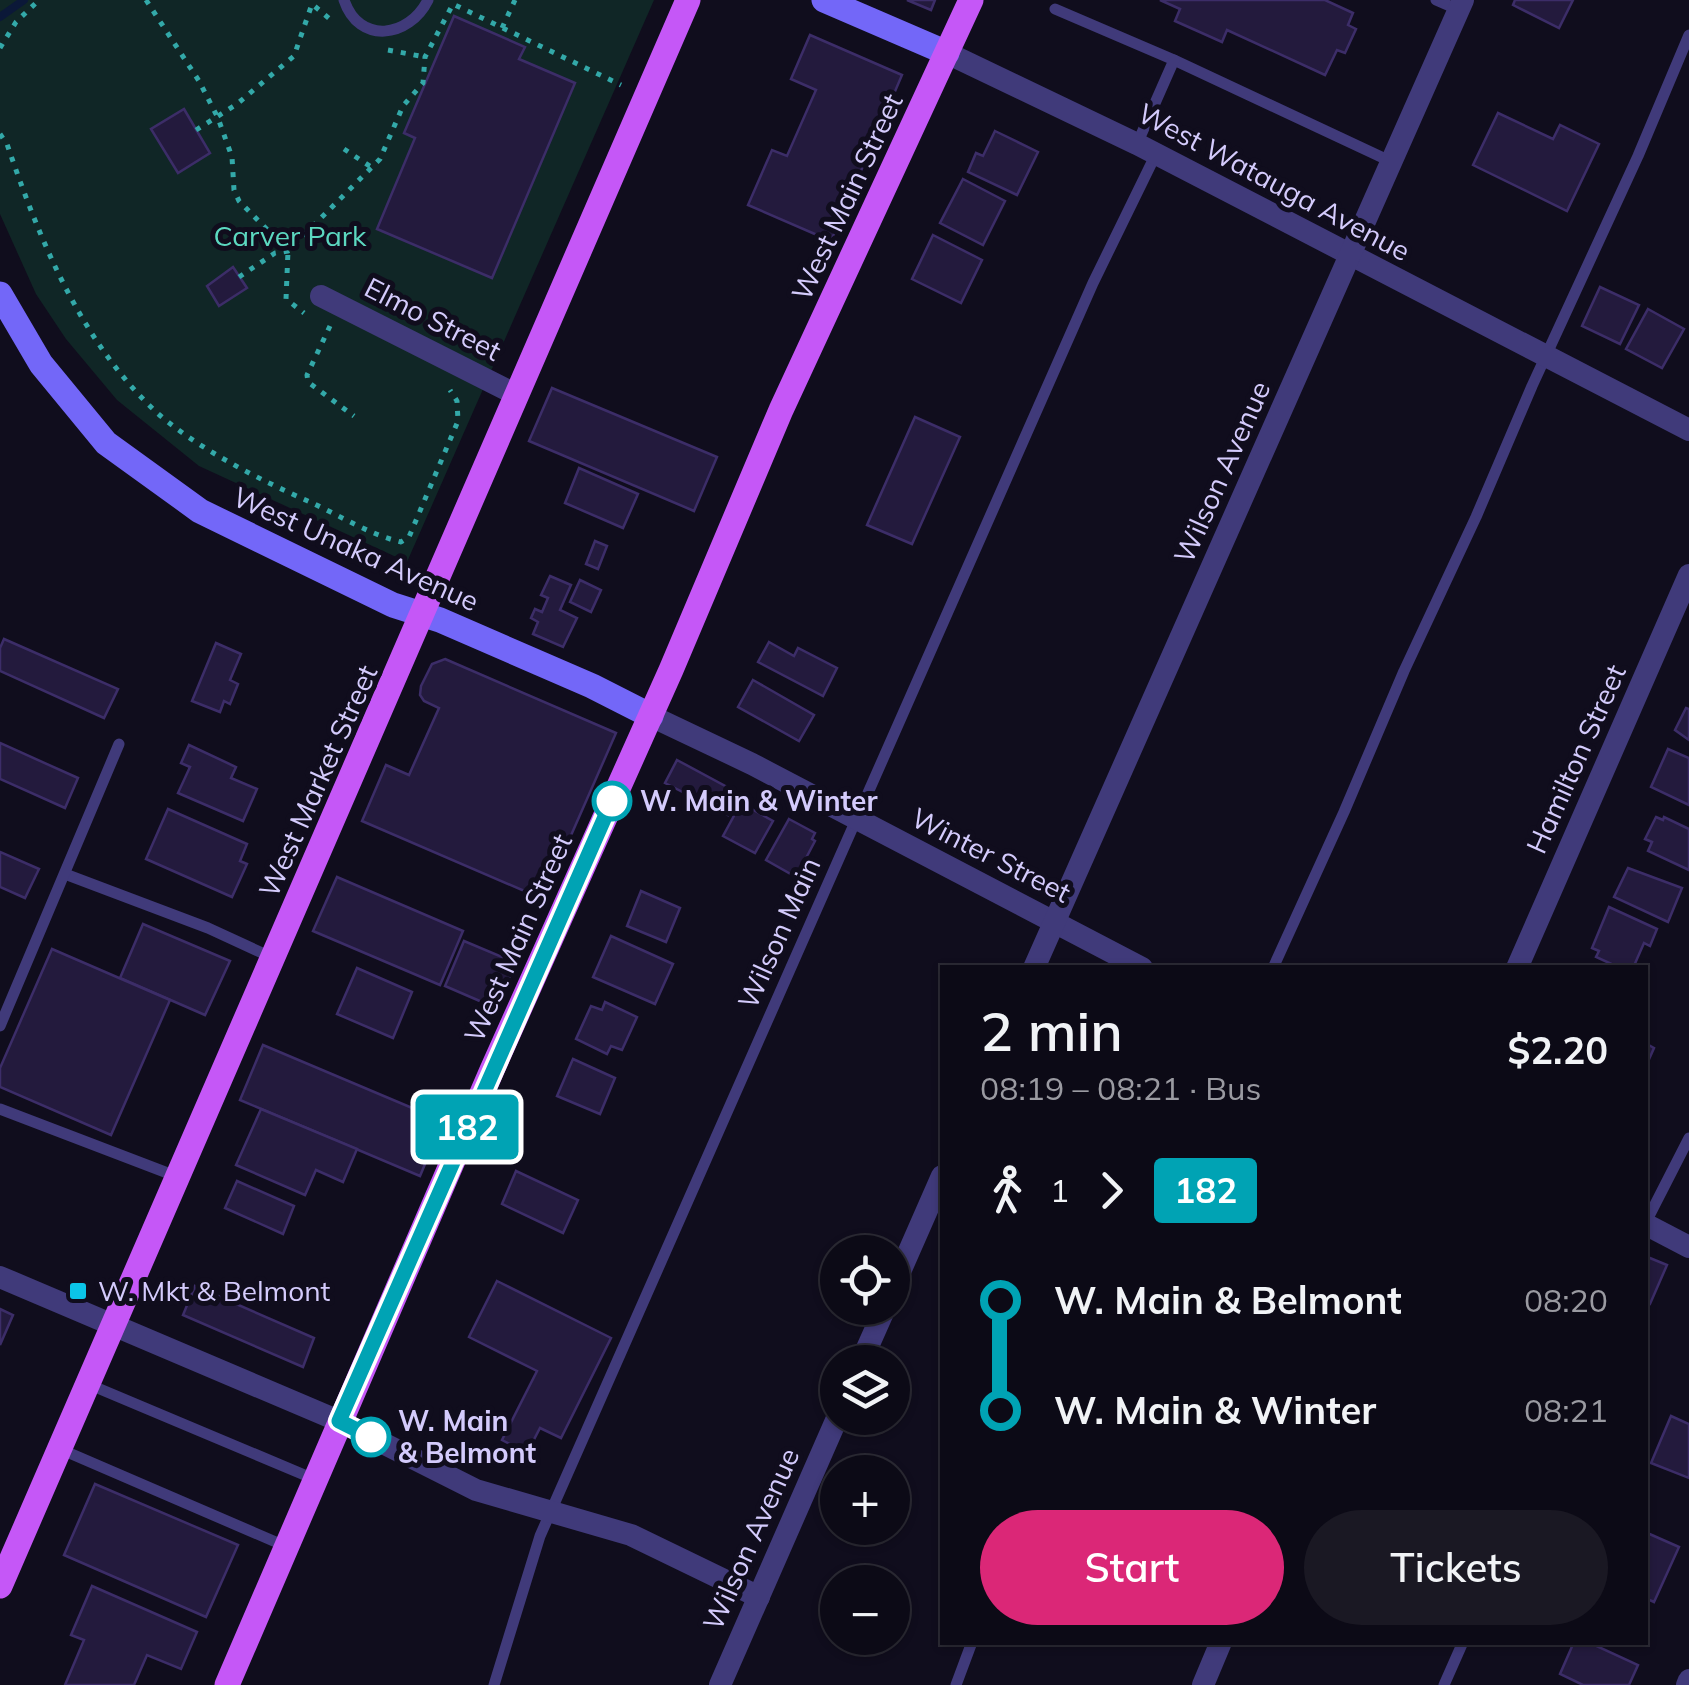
<!DOCTYPE html>
<html lang="en">
<head>
<meta charset="utf-8">
<style>
	:root { --surface:#0c0a16; --page:#1a1823; --text:#f1f3f6; --muted:#9a9aa1; --line:#2c2b35; --accent:#db2777 }
	body { margin:0; font-family:Mulish,sans-serif; background:var(--page); color:var(--text); height:100vh; display:flex; flex-direction:column; font-size:38px; white-space:nowrap }
	* { box-sizing:border-box; margin:0 }
	p { font-size:32px; color:var(--muted) }
	.icon { flex:none; width:55px; height:55px; fill:none; stroke:currentColor; stroke-width:2; stroke-linecap:round; stroke-linejoin:round }
	.map { position:relative; flex:1; overflow:hidden }
	.drawer { position:absolute; left:940px; top:965px; width:708px; height:680px; display:flex; flex-direction:column; background:var(--surface); border-radius:0px; box-shadow:0 2px 8px #0004,0 0 0 2px var(--line) }
	.drawer>* { flex:none }
	.badge { padding:0 20px; border-radius:8px; font-size:35px; line-height:65px }
	.buttons { position:absolute; left:820px; top:1235px; display:grid; gap:20px }
	.buttons a { display:grid; place-items:center; width:90px; height:90px; border-radius:50%; background:var(--surface); box-shadow:0 2px 8px #0004,0 0 0 2px var(--line); font-size:50px }
	.map>.badge { position:absolute; translate:-50% -50%; box-shadow:0 0 0 5px #fff }
	.legs { display:flex; align-items:center; gap:15px; height:110px; padding:0 40px; font-size:32px }
	.legs p { margin-inline-start:auto }
	.overview { display:flex; align-items:center; justify-content:space-between; height:170px; padding:0 40px }
	h1 { font-size:55px; font-weight:600; line-height:75px }
	.cta { display:flex; gap:20px; margin-top:auto; padding:20px 40px }
	.cta a { flex:1; height:115px; border-radius:60px; background:var(--accent); color:#fff; font-size:40px; font-weight:600; line-height:115px; text-align:center }
	.cta a+a { background:var(--page); color:var(--text) }
	ul { padding:0 40px; list-style:none }
	li { display:flex; align-items:center; gap:35px; height:110px; font-size:38px }
	li i { display:grid; place-items:center; width:15px; height:100%; margin:0 12px; background:currentColor }
	li i::after { content:''; width:25px; height:25px; margin:-12px; border:8px solid; border-radius:50%; background:var(--surface) }
	li p { margin-inline-start:auto }
	li:first-child i { background:linear-gradient(#0000 50%,currentColor 0) }
	li:last-child i { background:linear-gradient(currentColor 50%,#0000 0) }
	.map>svg:first-child { display:block }
	.green { fill:#102626 }
	.lines { fill:none; stroke-linecap:round; stroke-linejoin:round }
	.stream { stroke:#0b1838; stroke-width:8 }
	.building { fill:#231a3d; stroke:#3c2d68; stroke-width:2.5 }
	.path { stroke:#33a9a9; stroke-width:5; stroke-dasharray:5 8; stroke-linecap:butt }
	.lane { stroke:#403a7a; stroke-width:11 }
	.street { stroke:#403a7a; stroke-width:22 }
	.secondary { stroke:#7367f8; stroke-width:25 }
	.primary { stroke:#c557f7; stroke-width:25 }
	.line-1-casing { stroke:#fff; stroke-width:22 }
	.line-1 { stroke:#00a3b4; stroke-width:15 }
	.stop-1-dot { fill:#fff; stroke:#00a3b4; stroke-width:5 }
	.poi-dot { fill:#0bc5e8; stroke:#100d1d; stroke-width:4 }
	.labels { text-anchor:middle; stroke-width:10; stroke-linejoin:round; paint-order:stroke }
	.street-label { font-size:28px; fill:#d4cbfc; stroke:#100d1d }
	.park-label { font-size:28px; fill:#5cd8c0; stroke:#100d1d }
	.stop-label { font-size:28px; font-weight:bold; fill:#d4cbfc; stroke:#100d1d; text-anchor:start }
	.poi-label { font-size:28px; fill:#d4cbfc; stroke:#100d1d; text-anchor:start }
</style>
</head>
<body>
<div class="map">
<svg width="1689" height="1685" viewBox="0 0 1689 1685">
	<rect width="100%" height="100%" fill="#100d1d"/>
	<!-- green -->
	<polygon class="green" points="0,0 654,0 407,562 199,466 117,400 66,339 36,294 0,214"/>
	<g class="lines">
		<!-- stream -->
		<polyline class="stream" points="0,17 24,0"/>
	</g>
	<!-- building -->
	<g class="building">
		<polygon points="907,0 935,0 931,10"/>
		<polygon points="1160,0 1325,0 1353,13 1348,25 1356,29 1345,53 1337,50 1325,75 1227,30 1222,42 1175,21 1180,9"/>
		<polygon points="1515,0 1573,0 1559,28 1513,5"/>
		<polygon points="454,16 525,47 519,59 575,83 492,278 377,229 415,138 404,133"/>
		<polygon points="810,35 902,75 831,241 748,205 772,150 787,156 816,90 791,79"/>
		<polygon points="184,109 210,153 178,173 151,129"/>
		<polygon points="1498,113 1553,139 1560,125 1599,144 1567,211 1473,165"/>
		<polygon points="995,131 1038,152 1017,195 968,172 976,153 983,156"/>
		<polygon points="963,179 1005,201 983,245 940,223"/>
		<polygon points="933,235 982,260 961,303 912,279"/>
		<polygon points="233,267 247,288 219,306 207,286"/>
		<polygon points="1600,287 1639,305 1620,344 1582,326"/>
		<polygon points="1648,309 1684,329 1662,368 1626,349"/>
		<polygon points="552,388 717,457 694,511 529,441"/>
		<polygon points="915,417 960,437 912,544 867,525"/>
		<polygon points="579,468 638,494 623,528 565,503"/>
		<polygon points="595,541 607,546 598,569 586,564"/>
		<polygon points="550,576 571,585 560,610 577,618 563,647 533,634 538,622 531,618 535,609 542,612 548,598 541,595"/>
		<polygon points="580,580 601,590 591,612 570,602"/>
		<polygon points="4,639 118,689 104,718 0,671 0,648"/>
		<polygon points="769,642 794,656 798,648 837,668 823,696 758,662"/>
		<polygon points="216,643 241,654 230,680 238,684 230,704 224,701 220,712 192,701"/>
		<polygon points="445,659 616,733 543,899 362,821 386,765 409,775 439,708 424,701 420,695 421,686 432,664"/>
		<polygon points="753,680 814,715 799,741 738,707"/>
		<polygon points="1686,708 1689,709 1689,740 1675,730"/>
		<polygon points="0,743 78,778 65,808 0,779"/>
		<polygon points="189,745 236,767 231,778 257,789 243,821 178,793 190,767 181,763"/>
		<polygon points="1668,749 1689,758 1689,805 1651,787"/>
		<polygon points="677,760 740,794 728,815 665,783"/>
		<polygon points="741,803 773,821 755,853 723,836"/>
		<polygon points="168,809 247,844 240,861 247,864 232,897 146,859"/>
		<polygon points="1656,817 1663,820 1664,817 1689,829 1689,870 1648,851 1652,842 1645,839"/>
		<polygon points="789,819 815,833 812,839 815,841 796,877 766,860"/>
		<polygon points="0,852 39,869 25,898 0,887"/>
		<polygon points="1628,868 1682,888 1668,922 1614,897"/>
		<polygon points="337,877 463,931 440,985 313,931"/>
		<polygon points="641,891 680,908 666,942 627,926"/>
		<polygon points="1609,907 1657,929 1650,946 1644,943 1633,968 1619,965 1618,967 1596,957 1599,951 1592,948"/>
		<polygon points="143,924 230,961 205,1015 120,978"/>
		<polygon points="611,936 673,964 655,1004 593,977"/>
		<polygon points="464,941 516,963 496,1008 445,986"/>
		<polygon points="52,949 170,1000 111,1135 0,1087 0,1068"/>
		<polygon points="357,968 412,992 393,1038 337,1014"/>
		<polygon points="605,1002 637,1017 622,1050 611,1046 607,1054 576,1039 591,1006 602,1010"/>
		<polygon points="1645,1043 1654,1048 1646,1066 1645,1065"/>
		<polygon points="263,1045 443,1121 420,1176 240,1100"/>
		<polygon points="573,1059 615,1078 600,1114 557,1096"/>
		<polygon points="261,1109 357,1149 343,1182 316,1170 305,1195 236,1165"/>
		<polygon points="516,1171 578,1200 563,1233 502,1204"/>
		<polygon points="237,1181 294,1206 283,1234 225,1208"/>
		<polygon points="1645,1256 1667,1265 1650,1304 1645,1302"/>
		<polygon points="497,1281 611,1338 561,1438 540,1428 527,1453 502,1440 537,1371 469,1337"/>
		<polygon points="195,1286 314,1338 303,1367 183,1315"/>
		<polygon points="0,1309 13,1315 0,1345"/>
		<polygon points="1671,1416 1689,1424 1689,1478 1651,1463"/>
		<polygon points="95,1484 238,1545 206,1617 64,1555"/>
		<polygon points="1645,1532 1679,1547 1654,1602 1645,1598"/>
		<polygon points="92,1586 197,1632 181,1669 147,1655 134,1685 65,1685 84,1640 71,1635"/>
		<polygon points="1574,1642 1588,1642 1638,1665 1629,1685 1583,1685 1560,1674"/>
	</g>
	<g class="lines">
		<!-- path -->
		<g class="path">
			<polyline points="146,0 199,81 218,118 232,157 234,190 239,201 288,251 286,299 304,313"/>
			<polyline points="502,28 515,0"/>
			<polyline points="0,48 16,22 39,0"/>
			<polyline points="388,50 425,57"/>
			<polyline points="196,130 237,104 294,56 312,4 332,21"/>
			<path d="M 0,134 L 7,144 C 39,238 79,338 153,409 C 192,446 260,480 310,502 C 339,515 370,535 401,542 L 409,537 L 458,421 L 457,401 L 450,390"/>
			<polyline points="344,149 371,167"/>
			<polyline points="239,277 275,253 288,251 380,159 403,106 423,83 425,57 453,4 621,85"/>
			<polyline points="330,326 307,375 308,382 354,416"/>
		</g>
		<!-- lane -->
		<g class="lane">
			<path d="M 344,0 C 359,45 409,38 428,0"/>
			<polyline points="1436,0 1459,10"/>
			<polyline points="1055,9 1174,60 1392,162"/>
			<polyline points="1137,144 1174,60"/>
			<polyline points="65,874 208,928 273,958"/>
			<polyline points="1273,968 1344,812 1404,671 1476,517 1532,386 1638,156 1689,35"/>
			<polyline points="0,1026 119,744"/>
			<polyline points="0,1109 178,1177"/>
			<polyline points="1645,1224 1689,1138"/>
			<polyline points="88,1384 314,1479"/>
			<polyline points="60,1449 285,1546"/>
			<polyline points="494,1685 540,1536 1093,283 1156,154"/>
			<polyline points="956,1685 972,1642"/>
			<polyline points="1444,1685 1463,1642"/>
		</g>
		<!-- street -->
		<g class="street">
			<polyline points="947,53 1137,144 1689,430"/>
			<polyline points="321,296 517,395"/>
			<polyline points="651,716 752,764 1142,968"/>
			<polyline points="1034,968 1463,0"/>
			<polyline points="1517,968 1689,575"/>
			<polyline points="1645,1224 1689,1247"/>
			<polyline points="0,1277 339,1421 476,1490 631,1535 759,1597"/>
			<polyline points="892,1290 942,1176"/>
			<polyline points="861,1362 885,1308"/>
			<polyline points="720,1685 838,1416"/>
			<polyline points="1203,1685 1221,1642"/>
			<polyline points="1687,1685 1689,1680"/>
		</g>
		<!-- secondary -->
		<g class="secondary">
			<polyline points="824,0 947,53"/>
			<polyline points="0,294 41,364 106,443 200,511 393,605 440,620 592,686 651,716"/>
		</g>
		<!-- primary -->
		<g class="primary">
			<polyline points="0,1586 688,0"/>
			<polyline points="227,1685 492,1070 671,670 781,410 971,0"/>
		</g>
	</g>
	<g class="lines">
		<defs>
			<polyline id="line-1" points="371,1437 339,1421 612,801"/>
		</defs>
		<!-- line-1 casing -->
		<use href="#line-1" class="line-1-casing"/>
		<!-- line-1 -->
		<use href="#line-1" class="line-1"/>
	</g>
	<!-- markers -->
	<g class="stop-1-dot">
		<circle cx="612" cy="801" r="18"/>
		<circle cx="371" cy="1437" r="18"/>
	</g>
	<rect class="poi-dot" x="68" y="1281" width="20" height="20" rx="5"/>
	<g class="labels">
		<!-- street labels -->
		<g class="street-label">
			<text transform="translate(1274 182) rotate(28)" y="10">West Watauga Avenue</text>
			<text transform="translate(847 197) rotate(-65)" y="10">West Main Street</text>
			<text transform="translate(433 319) rotate(27)" y="10">Elmo Street</text>
			<text transform="translate(1222 472) rotate(-66)" y="10">Wilson Avenue</text>
			<text transform="translate(356 549) rotate(24)" y="10">West Unaka Avenue</text>
			<text transform="translate(1576 759) rotate(-66)" y="10">Hamilton Street</text>
			<text transform="translate(318 781) rotate(-66)" y="10">West Market Street</text>
			<text transform="translate(991 855) rotate(27)" y="10">Winter Street</text>
			<text transform="translate(779 933) rotate(-66)" y="10">Wilson Main</text>
			<text transform="translate(518 938) rotate(-66)" y="10">West Main Street</text>
			<text transform="translate(751 1539) rotate(-66)" y="10">Wilson Avenue</text>
		</g>
		<!-- park labels -->
		<g class="park-label">
			<text x="290" y="246">Carver Park</text>
		</g>
		<!-- stop labels -->
		<g class="stop-label">
			<text x="640" y="811">W. Main &amp; Winter</text>
			<text x="398" y="1431">W. Main<tspan x="398" dy="32">&amp; Belmont</tspan></text>
		</g>
		<!-- poi labels -->
		<g class="poi-label">
			<text x="98" y="1301">W. Mkt &amp; Belmont</text>
		</g>
	</g>
</svg>
<div class="buttons">
<a><svg class="icon" aria-label="locate" viewBox="0 0 24 24"><circle cx="12" cy="12" r="6"/><path d="M12 2v4M12 18v4M2 12h4M18 12h4"/></svg></a>
<a><svg class="icon" aria-label="layers" viewBox="0 0 24 24"><path d="M12 4l9 5-9 5-9-5zM3 14l9 5 9-5"/></svg></a>
<a>+</a>
<a>−</a>
</div>
<b class="badge" style="left:467px;top:1127px;background:#00a3b4;color:#fff">182</b>
<section class="drawer">
<div class="overview"><div><h1>2 min</h1><p>08:19 – 08:21 · Bus</p></div><b>$2.20</b></div>
<div class="legs"><svg class="icon" aria-label="walk" viewBox="0 0 24 24"><circle cx="13" cy="4" r="2"/><path d="M13 8l-2 6 4 7M11 14l-3 7M7 12l3-4h3l4 4"/></svg>1<svg class="icon" aria-label="forward" viewBox="0 0 24 24"><path d="M9 5l7 7-7 7"/></svg><b class="badge" style="background:#00a3b4;color:#fff">182</b></div>
<ul>
<li><i style="color:#00a3b4"></i><b>W. Main &amp; Belmont</b><p>08:20</p></li>
<li><i style="color:#00a3b4"></i><b>W. Main &amp; Winter</b><p>08:21</p></li>
</ul>
<div class="cta"><a>Start</a><a>Tickets</a></div>
</section>
</div>
</body>
</html>
